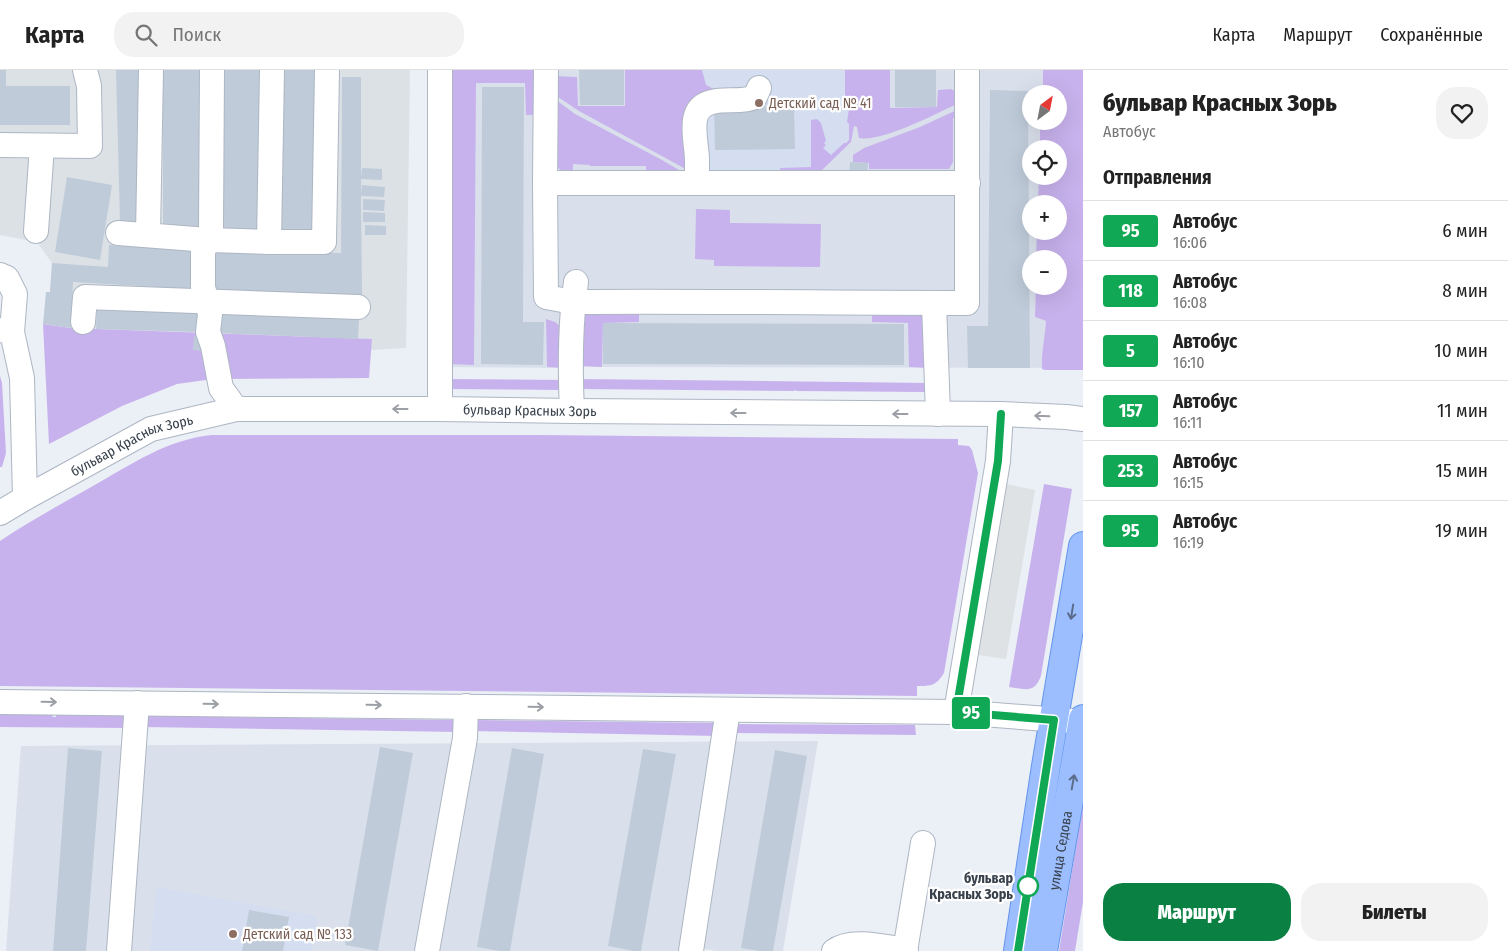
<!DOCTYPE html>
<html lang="ru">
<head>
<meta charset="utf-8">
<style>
	:root { --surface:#fff; --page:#f2f2f2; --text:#222; --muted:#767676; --line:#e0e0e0; --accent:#0b8043 }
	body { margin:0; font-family:"Fira Sans Condensed",sans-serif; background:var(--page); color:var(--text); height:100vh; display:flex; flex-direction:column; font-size:19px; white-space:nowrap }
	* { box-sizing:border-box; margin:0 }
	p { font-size:16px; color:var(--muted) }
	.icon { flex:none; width:28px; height:28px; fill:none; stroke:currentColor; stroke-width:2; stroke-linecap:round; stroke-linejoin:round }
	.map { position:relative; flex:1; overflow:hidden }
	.sheet { display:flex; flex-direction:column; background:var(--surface); width:425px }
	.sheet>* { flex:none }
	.badge { padding:0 10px; border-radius:4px; font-size:18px; line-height:32px }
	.needle { width:32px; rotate:32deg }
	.fabs { position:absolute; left:1022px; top:15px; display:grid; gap:10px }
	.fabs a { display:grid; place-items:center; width:45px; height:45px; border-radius:50%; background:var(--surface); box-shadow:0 5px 20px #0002; font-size:25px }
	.map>.badge { position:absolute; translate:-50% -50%; box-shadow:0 0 0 2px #fff }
	h2 { padding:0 20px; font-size:19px; line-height:45px }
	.round { display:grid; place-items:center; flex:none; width:52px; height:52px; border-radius:20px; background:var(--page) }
	.headline { display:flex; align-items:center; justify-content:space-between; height:85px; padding:0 20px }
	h1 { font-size:24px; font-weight:800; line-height:38px }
	.action { display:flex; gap:10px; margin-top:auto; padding:10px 20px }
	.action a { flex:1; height:58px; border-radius:20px; background:var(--accent); color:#fff; font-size:20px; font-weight:800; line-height:58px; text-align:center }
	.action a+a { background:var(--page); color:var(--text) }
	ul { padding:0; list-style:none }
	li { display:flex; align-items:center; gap:15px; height:60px; padding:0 20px; border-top:1px solid var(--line) }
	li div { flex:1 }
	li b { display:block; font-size:19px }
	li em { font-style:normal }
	li .badge { min-width:55px; font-weight:700; text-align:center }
	header { display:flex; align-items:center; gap:30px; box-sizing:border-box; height:70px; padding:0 25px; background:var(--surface); border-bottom:1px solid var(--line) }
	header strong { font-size:24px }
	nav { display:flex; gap:28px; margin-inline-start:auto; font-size:18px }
	.search { width:350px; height:45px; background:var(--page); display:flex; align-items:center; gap:12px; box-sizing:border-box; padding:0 18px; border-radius:20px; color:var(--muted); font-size:19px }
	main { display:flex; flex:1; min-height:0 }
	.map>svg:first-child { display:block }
	.residential { fill:#d9e0eb; fill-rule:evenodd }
	.industrial { fill:#dce1e6 }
	.education { fill:#d4def0 }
	.green { fill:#c8b2ed }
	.parking { fill:#dfe2e5 }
	.building { fill:#bfcbd9 }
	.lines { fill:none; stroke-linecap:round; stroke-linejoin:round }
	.minor-casing { stroke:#adb6c3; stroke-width:26 }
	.major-casing { stroke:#6395ed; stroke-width:30 }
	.minor { stroke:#fff; stroke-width:24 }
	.major { stroke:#9cbeff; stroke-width:28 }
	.oneway { stroke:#9ca0a6 }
	.oneway2 { stroke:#5b6d8b }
	.line-casing { stroke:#fff; stroke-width:11 }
	.line { stroke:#10a855; stroke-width:8 }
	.education-dot { fill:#8d6e63; stroke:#fff; stroke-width:2 }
	.stop-dot { fill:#fff; stroke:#10a855; stroke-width:2.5 }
	.labels { text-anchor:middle; stroke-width:4.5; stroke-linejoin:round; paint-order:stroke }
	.education-label { font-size:14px; fill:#785e54; stroke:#fff; text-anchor:start }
	.street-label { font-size:14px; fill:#38414c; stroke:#fff }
	.stop-label { font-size:14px; font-weight:bold; fill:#38414c; stroke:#fff; text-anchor:end }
</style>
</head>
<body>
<header>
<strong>Карта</strong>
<div class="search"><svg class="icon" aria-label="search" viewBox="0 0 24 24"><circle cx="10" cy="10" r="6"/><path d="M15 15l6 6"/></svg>Поиск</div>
<nav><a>Карта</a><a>Маршрут</a><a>Сохранённые</a></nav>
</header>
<main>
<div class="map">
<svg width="1083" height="881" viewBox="0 0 1083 881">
	<rect width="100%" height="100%" fill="#ebeff6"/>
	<!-- residential -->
	<g class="residential">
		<path d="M 434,0 L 1083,0 L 1083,298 L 602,297 L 578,296 L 564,298 L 436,297 ZM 1031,24 L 1059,24 L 1059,51 L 1031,51 ZM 1031,79 L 1059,79 L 1059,106 L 1031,106 ZM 1031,134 L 1059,134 L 1059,161 L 1031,161 ZM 1031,189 L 1059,189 L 1059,216 L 1031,216 Z"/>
		<polygon points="818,671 783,881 717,881 699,878 698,881 6,881 21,676"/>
	</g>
	<!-- industrial -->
	<polygon class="industrial" points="0,0 410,0 406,278 371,280 372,269 71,258 72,241 49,239 52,193 37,172 0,165"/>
	<!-- education -->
	<g class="education">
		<polygon points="669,0 851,0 852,65 815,107 707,106"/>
		<polygon points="156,817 317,846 312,881 150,881"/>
	</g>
	<!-- green -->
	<g class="green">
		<polygon points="449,0 538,0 539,45 526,45 525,13 476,13 474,295 447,294"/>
		<polygon points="625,0 702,0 706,15 718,21 688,101 682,97 579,41 558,27 552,21 552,6 577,7 578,36 625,36"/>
		<path d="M 845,0 L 890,0 L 890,38 L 937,37 L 938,20 L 951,19 L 959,23 L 961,32 C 940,42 880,73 859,68 L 857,57 L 854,56 L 851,72 L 820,102 L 780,102 L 780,98 L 811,97 L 811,50 L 817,49 L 821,53 L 826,71 L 824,73 L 826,75 L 823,78 L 831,85 L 844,73 L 846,73 L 849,70 L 849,54 L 847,52 L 849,39 L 845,35 Z"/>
		<path d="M 1043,0 L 1083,0 L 1083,300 L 1045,300 L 1042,299 C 1041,285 1045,266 1046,251 L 1035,247 L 1036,216 L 1059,216 L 1059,189 L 1036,189 L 1037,161 L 1059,161 L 1059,134 L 1038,134 L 1039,106 L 1059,106 L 1059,79 L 1040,79 L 1040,51 L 1059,51 L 1059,24 L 1043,24 Z"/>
		<polygon points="552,27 575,44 662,90 684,103 678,100 646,101 646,96 590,96 590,95 573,94 573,102 561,100 555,96"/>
		<polygon points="961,38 961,48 953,48 953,92 949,99 869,99 869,93 853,92 853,85 864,78 920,57"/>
		<polygon points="696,139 730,140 730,153 821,154 820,197 714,196 714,190 695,189"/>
		<polygon points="639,235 639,252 603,253 602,297 578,296 584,244 587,241"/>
		<polygon points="872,237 925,245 930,298 909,297 908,253 872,252"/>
		<polygon points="546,249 555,252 560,256 564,298 547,297"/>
		<polygon points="43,254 71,258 372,269 369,308 213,309 177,314 122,336 49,374"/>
		<polygon points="0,306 2,313 6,383 2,397 0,397"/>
		<polygon points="447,309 564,310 560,320 450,319"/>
		<polygon points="578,309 930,313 926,322 797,321 794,320 794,321 581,319"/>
		<path d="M 212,365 L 539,365 L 958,369 L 958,375 L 969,376 L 972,380 L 978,403 L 944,603 C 936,616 931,616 917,616 L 917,626 L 0,616 L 0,471 C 30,451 61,434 93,416 C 130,395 168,369 212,365 Z"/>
		<path d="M 1044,414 L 1072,419 L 1041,606 C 1034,624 1026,619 1009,617 Z"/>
		<polygon points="0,645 52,645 53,647 56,647 56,645 125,646 130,658 0,657"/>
		<polygon points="146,646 457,650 458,662 144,657"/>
		<polygon points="477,650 716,653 718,666 471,661"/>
		<polygon points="736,654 915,655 916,665 732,663"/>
		<polygon points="1083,734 1083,832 1075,881 1059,881"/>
	</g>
	<!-- parking -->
	<polygon class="parking" points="1006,414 1035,420 1006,589 978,585"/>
	<!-- building -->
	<g class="building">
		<polygon points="0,0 6,0 6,16 70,16 70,55 0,55"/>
		<polygon points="116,0 142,0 140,152 120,151"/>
		<rect x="163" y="0" width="39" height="159"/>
		<polygon points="223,0 262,0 260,161 221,161"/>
		<polygon points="282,0 321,0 319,166 280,165"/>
		<polygon points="579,0 624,0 624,35 580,35"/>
		<rect x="895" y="0" width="41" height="37"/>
		<polygon points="342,7 361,7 361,107 362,98 382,99 382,110 361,109 361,124 362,115 385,117 384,127 361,126 362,226 211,221 213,181 341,183"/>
		<polygon points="482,17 524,17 523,252 544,252 543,295 481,294"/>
		<polygon points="990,20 1028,21 1030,298 968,298 967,256 988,256"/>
		<polygon points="794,36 795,79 715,80 714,37"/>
		<polygon points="850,92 868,93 867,108 849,107"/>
		<polygon points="67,107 112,115 100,190 55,182"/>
		<polygon points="363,129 385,130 384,141 363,140"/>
		<polygon points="363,142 385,143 385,152 363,152"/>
		<polygon points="365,155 386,156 386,165 365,165"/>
		<polygon points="109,175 195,181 192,219 73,212 71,258 43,254 46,222 50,222 52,193 108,197"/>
		<polygon points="97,238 201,240 200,262 96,259"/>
		<polygon points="219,243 359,249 358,269 218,263"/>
		<polygon points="603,253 904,254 904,295 603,294"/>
		<polygon points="194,266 204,267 204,281 193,280"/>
		<polygon points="380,677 413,683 378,881 345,875"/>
		<polygon points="68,678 102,681 86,881 53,881"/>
		<polygon points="512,678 544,684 510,881 500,881 477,877"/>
		<polygon points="643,679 676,684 641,881 634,881 608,876"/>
		<polygon points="775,680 807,686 773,881 759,881 741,878"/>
		<polygon points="249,840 289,847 283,881 242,881"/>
	</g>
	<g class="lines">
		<defs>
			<g id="minor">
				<polyline points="212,0 211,159 203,182 203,217 210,244 208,262 213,276 221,318 236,339"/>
				<polyline points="440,0 440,339"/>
				<path d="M 546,0 L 545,113 L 546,227 L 573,232 C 705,231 836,233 967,233 L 967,0"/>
				<polyline points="0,75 90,76 89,16 85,0"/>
				<polyline points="545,113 968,113"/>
				<path d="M 697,113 C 697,105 697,98 697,90 C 697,71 685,38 712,32 C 726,28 741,33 755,27 L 759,18"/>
				<polyline points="36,161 42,76"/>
				<polyline points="118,163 208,170 269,172 324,172 327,0"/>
				<polyline points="148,165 151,0"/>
				<polyline points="269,172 272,0"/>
				<polyline points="0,205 7,208 15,224 12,262"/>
				<polyline points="934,233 938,344"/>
				<polyline points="83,252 85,227 358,237"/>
				<polyline points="0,260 12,262 22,308 25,428"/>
				<path d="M 572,341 C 570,299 570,254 576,212"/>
				<path id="s1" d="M 0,443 L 25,428 L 151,359 L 236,339 L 440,339 L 572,341 L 1001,344 L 1066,347 L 1083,349"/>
				<polyline points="0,632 956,642 1073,651"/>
				<polyline points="956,642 998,391 1001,344"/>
				<polyline points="119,881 137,633"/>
				<polyline points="427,881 465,668 466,636"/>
				<polyline points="691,881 728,640"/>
				<path d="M 834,881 C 851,868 885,877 906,880"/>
				<polyline points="905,881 923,773"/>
			</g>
			<g id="major">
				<polyline points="1018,881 1046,696 1083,476"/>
				<path id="s2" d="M 1043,881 L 1083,649"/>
			</g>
		</defs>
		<!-- minor casing -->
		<use href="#minor" class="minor-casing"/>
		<!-- major casing -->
		<use href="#major" class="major-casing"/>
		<!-- minor -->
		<use href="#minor" class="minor"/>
		<!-- major -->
		<use href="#major" class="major"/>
	</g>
	<!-- one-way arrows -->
	<defs><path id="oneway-shaft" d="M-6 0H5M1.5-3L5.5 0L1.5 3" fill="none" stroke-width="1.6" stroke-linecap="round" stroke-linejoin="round" transform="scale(1.25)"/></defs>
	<g class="oneway">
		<use href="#oneway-shaft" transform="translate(400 339) rotate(180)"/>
		<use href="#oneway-shaft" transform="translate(738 343) rotate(-180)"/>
		<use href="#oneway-shaft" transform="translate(900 344) rotate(-180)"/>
		<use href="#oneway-shaft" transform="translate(1042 346) rotate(-178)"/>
		<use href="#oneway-shaft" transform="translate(49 632) rotate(1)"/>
		<use href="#oneway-shaft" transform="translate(211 634) rotate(1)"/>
		<use href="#oneway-shaft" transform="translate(374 635) rotate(1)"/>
		<use href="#oneway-shaft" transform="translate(536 637) rotate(1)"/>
	</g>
	<g class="oneway2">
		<use href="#oneway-shaft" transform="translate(1072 542) rotate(99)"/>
		<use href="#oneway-shaft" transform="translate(1073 712) rotate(-80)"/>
	</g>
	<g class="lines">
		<defs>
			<polyline id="line" points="1001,344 998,391 956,642 1054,650 1018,881"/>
		</defs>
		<!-- line casing -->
		<use href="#line" class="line-casing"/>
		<!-- line -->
		<use href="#line" class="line"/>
	</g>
	<!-- markers -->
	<g class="education-dot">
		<circle cx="759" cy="33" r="5"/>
		<circle cx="233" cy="864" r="5"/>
	</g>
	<circle class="stop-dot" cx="1028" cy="816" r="10"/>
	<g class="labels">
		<!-- education labels -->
		<g class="education-label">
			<text x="769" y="38">Детский сад № 41</text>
			<text x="243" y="869">Детский сад № 133</text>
		</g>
		<!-- street labels -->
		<g class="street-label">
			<text dy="5" stroke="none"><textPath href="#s1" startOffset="554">бульвар Красных Зорь</textPath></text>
			<text dy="5" stroke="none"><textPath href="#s1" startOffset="149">бульвар Красных Зорь</textPath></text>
			<text dy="5" stroke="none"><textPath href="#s2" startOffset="102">улица Седова</textPath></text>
		</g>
		<!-- stop labels -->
		<g class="stop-label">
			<text x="1013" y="813">бульвар<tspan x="1013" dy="16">Красных Зорь</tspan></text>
		</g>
	</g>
</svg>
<div class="fabs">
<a><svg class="needle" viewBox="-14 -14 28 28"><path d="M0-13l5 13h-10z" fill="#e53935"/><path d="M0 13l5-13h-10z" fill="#767676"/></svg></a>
<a><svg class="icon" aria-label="locate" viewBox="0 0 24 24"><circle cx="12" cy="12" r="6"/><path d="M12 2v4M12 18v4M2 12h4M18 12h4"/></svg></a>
<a>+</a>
<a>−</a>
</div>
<b class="badge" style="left:971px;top:643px;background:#10a855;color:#fff">95</b>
</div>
<section class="sheet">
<div class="headline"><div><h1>бульвар Красных Зорь</h1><p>Автобус</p></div><a class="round"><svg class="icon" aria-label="heart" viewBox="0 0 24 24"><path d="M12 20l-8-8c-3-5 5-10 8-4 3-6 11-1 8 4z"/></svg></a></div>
<h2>Отправления</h2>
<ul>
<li><span class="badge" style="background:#10a855;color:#fff">95</span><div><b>Автобус</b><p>16:06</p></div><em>6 мин</em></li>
<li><span class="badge" style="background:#10a855;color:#fff">118</span><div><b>Автобус</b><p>16:08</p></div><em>8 мин</em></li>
<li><span class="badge" style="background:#10a855;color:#fff">5</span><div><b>Автобус</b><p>16:10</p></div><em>10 мин</em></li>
<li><span class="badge" style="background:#10a855;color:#fff">157</span><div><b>Автобус</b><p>16:11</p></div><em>11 мин</em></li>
<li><span class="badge" style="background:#10a855;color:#fff">253</span><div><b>Автобус</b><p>16:15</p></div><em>15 мин</em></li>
<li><span class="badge" style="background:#10a855;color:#fff">95</span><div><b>Автобус</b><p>16:19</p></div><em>19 мин</em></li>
</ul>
<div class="action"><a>Маршрут</a><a>Билеты</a></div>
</section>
</main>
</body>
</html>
